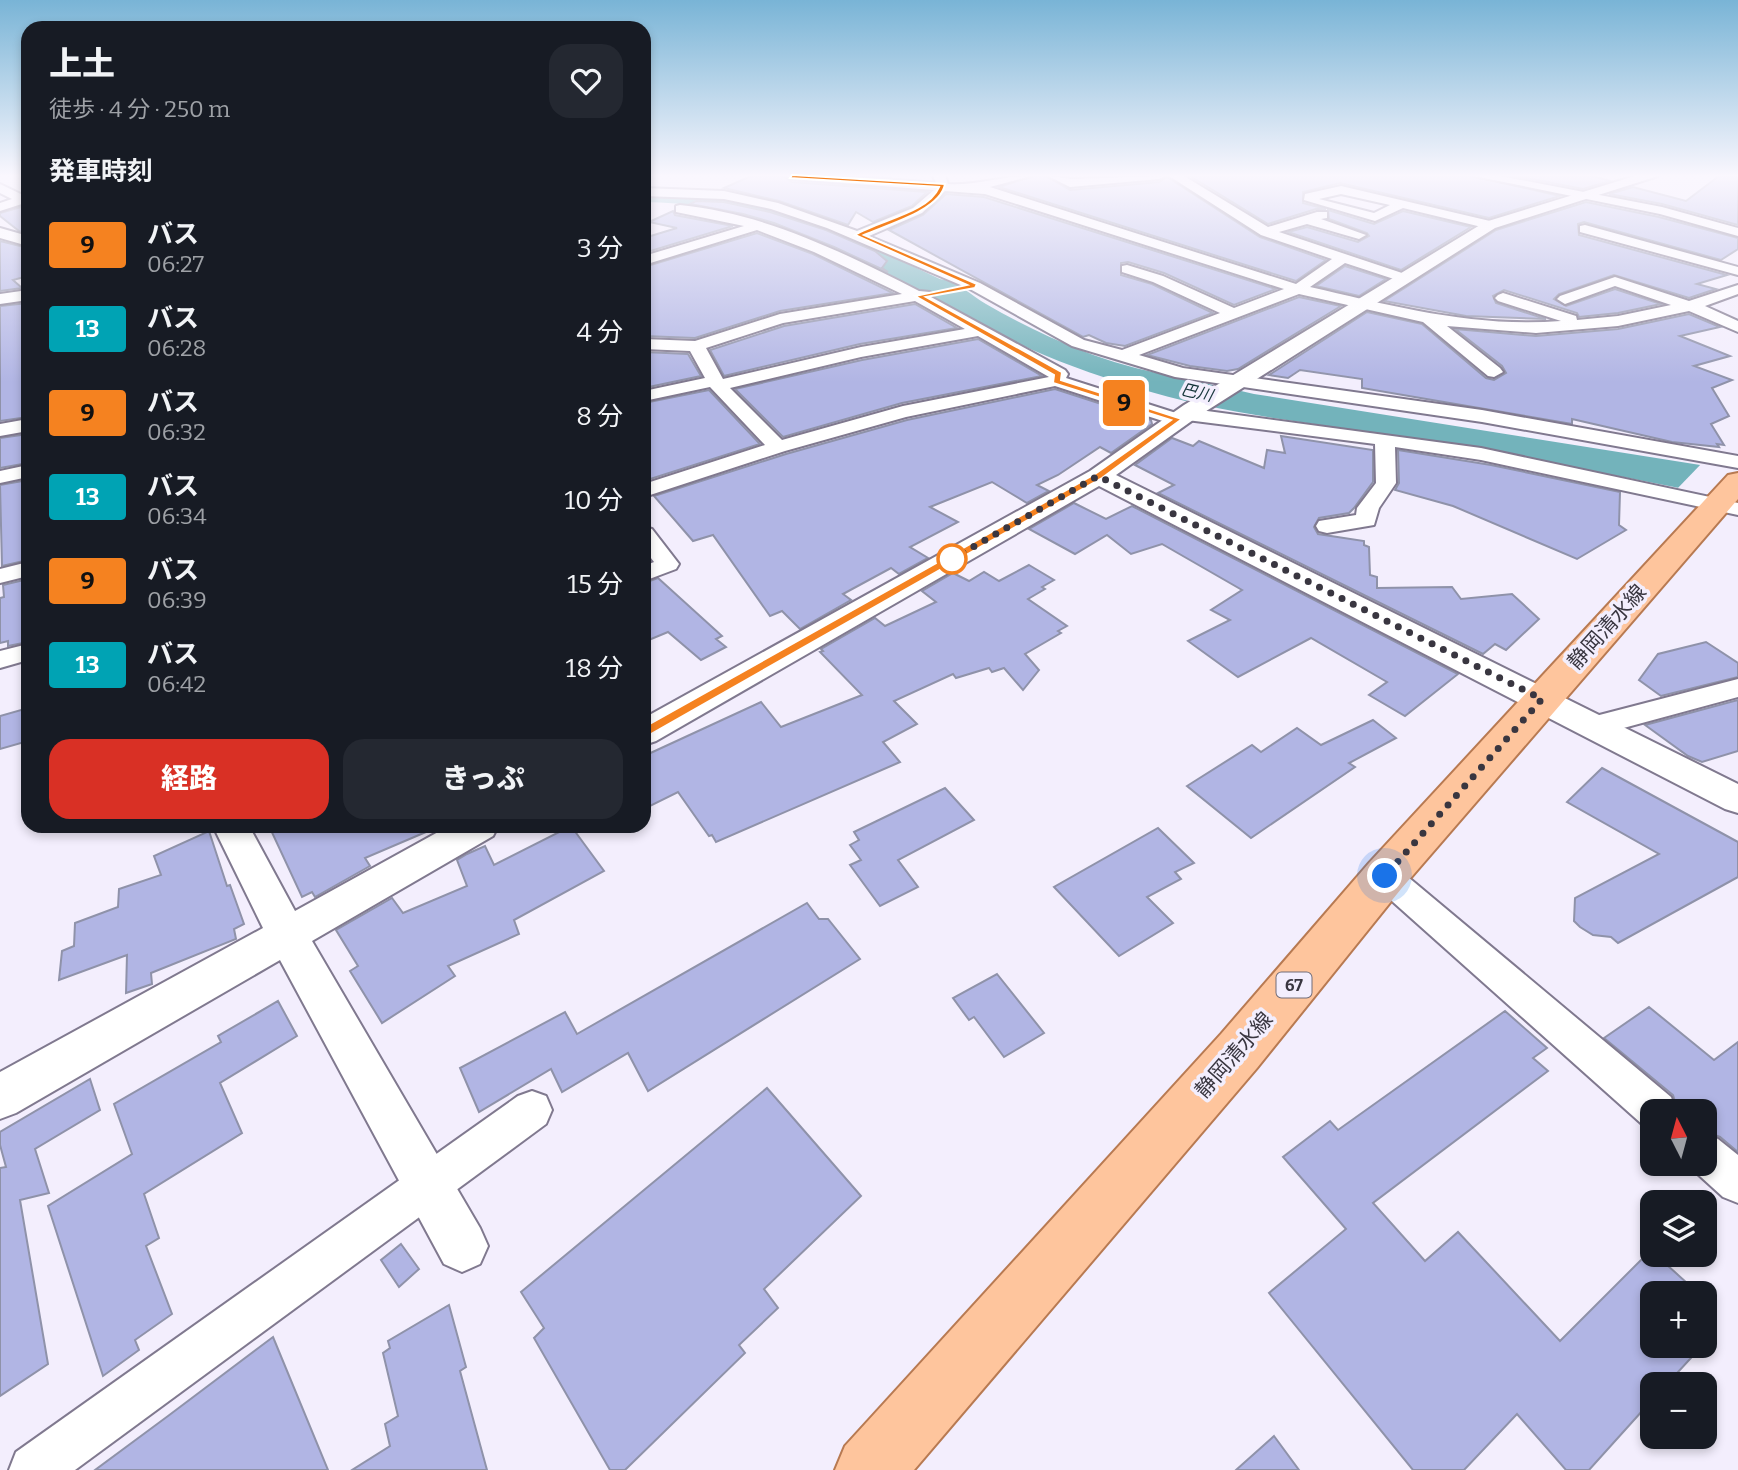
<!DOCTYPE html>
<html lang="ja">
<head>
<meta charset="utf-8">
<style>
	:root { --surface:#171b24; --page:#242831; --text:#f1f3f6; --muted:#9ea1a6; --accent:#d93025 }
	body { margin:0; font-family:Bitter,"Noto Sans JP",serif; background:var(--page); color:var(--text); height:100vh; display:flex; flex-direction:column; font-size:26px; white-space:nowrap }
	* { box-sizing:border-box; margin:0 }
	p { font-size:23px; color:var(--muted) }
	.icon { flex:none; width:38px; height:38px; fill:none; stroke:currentColor; stroke-width:2; stroke-linecap:round; stroke-linejoin:round }
	.map { position:relative; flex:1; overflow:hidden }
	.sheet { position:absolute; left:21px; top:21px; width:630px; height:812px; display:flex; flex-direction:column; background:var(--surface); border-radius:21px; box-shadow:0 4px 10px #0003 }
	.sheet>* { flex:none }
	.badge { padding:0 14px; border-radius:5px; font-size:24px; line-height:46px }
	.needle { width:46px; rotate:354deg }
	.tools { position:absolute; left:1640px; top:1099px; display:grid; gap:14px }
	.tools a { display:grid; place-items:center; width:77px; height:77px; border-radius:14px; background:var(--surface); box-shadow:0 4px 10px #0003; font-size:35px }
	.you { position:absolute; width:35px; height:35px; margin:-18px; border:5px solid #fff; border-radius:50%; background:#1a73e8; box-shadow:0 0 0 10px #1a73e833 }
	.map>.badge { position:absolute; translate:-50% -50%; box-shadow:0 0 0 4px #fff }
	h2 { padding:0 28px; font-size:26px; line-height:63px }
	.round { display:grid; place-items:center; flex:none; width:74px; height:74px; border-radius:21px; background:var(--page) }
	.head { display:flex; align-items:center; justify-content:space-between; height:119px; padding:0 28px }
	h1 { font-size:33px; font-weight:800; line-height:52px }
	.primary-button { display:flex; gap:14px; margin-top:auto; padding:14px 28px }
	.primary-button a { flex:1; height:80px; border-radius:21px; background:var(--accent); color:#fff; font-size:28px; font-weight:800; line-height:80px; text-align:center }
	.primary-button a+a { background:var(--page); color:var(--text) }
	ul { padding:0; list-style:none }
	li { display:flex; align-items:center; gap:21px; height:84px; padding:0 28px }
	li div { flex:1 }
	li b { display:block; font-size:26px }
	li em { font-style:normal }
	li .badge { min-width:77px; font-weight:700; text-align:center }
	.map>svg:first-child { display:block }
	.water { fill:#73b3bb }
	.pier { fill:#f3eefd }
	.building { fill:#b1b5e4; stroke:#8f92a9; stroke-width:2 }
	.lines { fill:none; stroke-linecap:round; stroke-linejoin:round }
	.minor-casing { stroke:#80798f; stroke-width:4 }
	.tertiary-casing { stroke:#80798f; stroke-width:4 }
	.primary-casing { stroke:#b87a52; stroke-width:4 }
	.minor { fill:#fff; fill-rule:evenodd }
	.tertiary { fill:#fff; fill-rule:evenodd }
	.primary { fill:#fec59d; fill-rule:evenodd }
	.line { fill:#f58220; stroke:#fff; stroke-width:2 }
	.walk { stroke:#393640; stroke-width:7; stroke-dasharray:0 12.6 }
	.stop-dot { fill:#fff; stroke:#f58220; stroke-width:3.5 }
	.labels { text-anchor:middle; stroke-width:7; stroke-linejoin:round; paint-order:stroke }
	.far-water-label { font-size:16px; font-style:italic; fill:#153539; stroke:#f3eefd }
	.shield { fill:#f3eefd; stroke:#716d79; stroke-width:2 }
	.shield-label { font-size:16px; font-weight:bold; fill:#393640 }
	.near-street-label { font-size:21px; fill:#393640; stroke:#f3eefd }
</style>
</head>
<body>
<div class="map">
<svg width="1738" height="1470" viewBox="0 0 1738 1470">
	<rect width="100%" height="100%" fill="#f3eefd"/>
	<!-- water -->
	<path class="water" d="M 644,195 C 671,195 698,195 724,199 C 795,210 876,249 940,279 C 957,281 972,296 986,304 C 1017,322 1050,338 1083,351 C 1138,373 1197,380 1254,394 L 1738,471 L 1738,499 C 1638,481 1539,459 1439,442 C 1336,425 1233,418 1134,387 C 1090,373 1046,358 1005,337 C 883,275 788,204 644,202 Z"/>
	<!-- pier -->
	<polygon class="pier" points="1703,462 1738,467 1738,503 1675,491"/>
	<!-- building -->
	<g class="building">
		<polygon points="751,176 783,176 792,182 927,192 912,206 873,222 856,212 848,225 779,201 724,188"/>
		<polygon points="1033,176 1046,176 1070,190 1159,182 1167,177 1260,237 1326,260 1296,281 999,187"/>
		<polygon points="1190,176 1472,176 1560,196 1489,218 1340,183 1303,192 1303,203 1326,209 1316,209 1268,224"/>
		<polygon points="1516,176 1593,176 1610,181 1583,189"/>
		<polygon points="1719,176 1738,176 1738,225 1662,204 1609,194 1633,187 1686,201"/>
		<polygon points="946,194 984,197 1276,289 1234,305 1164,273 1128,262 1121,263 1121,275 1152,284 1213,313 1125,346 1106,343 1089,335 1083,337 889,230 923,215"/>
		<polygon points="696,201 724,202 770,212 826,230 875,251 887,261 882,268 888,272 834,247 774,223 743,214 690,204"/>
		<polygon points="1586,202 1659,217 1738,238 1738,249 1721,260 1584,222 1578,224 1579,235 1727,275 1697,284 1716,289 1689,298 1614,275 1559,294 1554,299 1566,306 1615,289 1661,304 1618,313 1579,317 1577,313 1504,290 1493,296 1496,303 1546,319 1466,316 1384,301 1496,230"/>
		<polygon points="28,205 28,233 19,231 0,216 0,213"/>
		<polygon points="1328,210 1374,224 1403,211 1471,227 1401,270 1288,232 1307,227 1358,242 1369,236 1367,233 1329,219"/>
		<polygon points="673,211 675,215 733,226 644,253 644,238 677,228 649,222"/>
		<polygon points="757,233 813,254 893,293 780,311 695,338 644,336 644,267"/>
		<polygon points="0,241 28,248 28,276 13,280 22,288 0,291"/>
		<polygon points="1345,266 1386,279 1359,296 1316,286"/>
		<polygon points="1299,297 1341,306 1238,369 1227,371 1190,366 1147,355"/>
		<polygon points="28,303 28,417 0,421 0,306"/>
		<polygon points="915,304 957,328 860,344 724,376 710,350 784,326"/>
		<polygon points="1367,312 1422,324 1486,378 1494,380 1506,373 1502,366 1455,329 1536,336 1618,329 1689,314 1720,327 1680,336 1730,356 1694,366 1732,380 1712,388 1729,416 1711,424 1724,445 1717,444 1719,447 1672,442 1572,419 1572,424 1362,388 1362,379 1300,370 1288,378 1269,375"/>
		<polygon points="978,339 1042,376 902,403 783,437 735,389 862,360"/>
		<polygon points="644,352 688,354 701,376 644,388"/>
		<polygon points="1055,389 1151,420 1152,424 1111,453 1100,447 1058,475 1037,485 1049,491 1027,503 992,482 930,507 958,522 910,547 928,558 899,574 891,568 843,594 851,600 800,629 782,611 770,616 713,535 693,541 654,496 786,454 907,420"/>
		<polygon points="709,390 760,444 644,481 644,403"/>
		<polygon points="28,434 28,463 0,468 0,438"/>
		<polygon points="1281,436 1373,450 1373,482 1354,508 1349,513 1319,518 1314,527 1318,534 1364,541 1364,545 1369,547 1370,575 1377,577 1377,588 1452,587 1461,599 1512,594 1539,619 1506,650 1495,644 1483,654 1158,493 1174,485 1135,465 1172,438 1193,446 1199,441 1264,468 1267,450 1285,453"/>
		<polygon points="1398,450 1491,465 1620,492 1619,525 1626,530 1577,559 1453,506 1395,490 1399,483"/>
		<polygon points="28,480 28,560 2,566 0,485"/>
		<polygon points="1074,503 1106,519 1132,506 1458,674 1405,716 1369,695 1387,682 1311,638 1238,677 1188,641 1230,620 1211,610 1242,590 1162,544 1131,554 1107,535 1075,554 1029,529"/>
		<polygon points="1029,565 1054,580 1042,587 1045,589 1028,599 1067,626 1058,631 1061,633 1025,654 1039,670 1023,690 1004,668 992,672 989,668 956,678 953,674 894,701 917,724 883,742 900,762 716,842 712,835 709,836 678,792 644,809 644,756 761,702 781,727 862,695 820,652 823,651 821,649 875,618 885,626 936,602 922,591 953,573 969,581 984,572 999,581"/>
		<polygon points="658,578 722,636 716,639 726,647 701,660 668,632 644,642 644,583"/>
		<polygon points="28,579 28,642 8,646 8,641 0,643 0,598 4,597 3,585"/>
		<polygon points="1706,642 1738,663 1738,677 1661,696 1639,680 1658,654"/>
		<polygon points="1738,700 1738,751 1702,762 1688,756 1645,725"/>
		<polygon points="28,708 28,741 0,749 0,716"/>
		<polygon points="1373,720 1396,738 1349,763 1355,767 1251,838 1187,786 1252,745 1261,752 1297,728 1321,745"/>
		<polygon points="1602,768 1738,842 1738,877 1618,943 1611,937 1593,935 1580,927 1574,921 1575,898 1659,854 1567,802"/>
		<polygon points="945,788 974,820 898,860 918,887 880,906 850,865 861,860 850,845 859,840 854,832"/>
		<polygon points="269,826 440,826 365,858 370,866 315,897 312,892 302,897"/>
		<polygon points="571,826 604,871 514,920 519,934 448,966 455,976 382,1023 350,971 358,966 336,930 392,898 403,913 467,886 457,860 467,854 485,846 494,865"/>
		<polygon points="1158,828 1194,863 1175,872 1181,879 1147,897 1173,923 1119,956 1054,887"/>
		<polygon points="209,831 227,886 230,885 244,924 234,929 236,939 151,973 152,984 126,993 127,955 59,980 62,951 74,946 75,923 118,907 119,889 161,875 154,856"/>
		<polygon points="807,903 819,919 828,919 860,959 648,1091 628,1053 562,1092 551,1069 479,1112 460,1068 565,1012 577,1034"/>
		<polygon points="997,974 1044,1033 1004,1057 974,1017 969,1020 953,998"/>
		<polygon points="278,1001 297,1036 220,1083 242,1133 144,1194 159,1238 146,1246 172,1314 135,1340 139,1350 103,1376 48,1206 132,1154 114,1104 221,1042 218,1036"/>
		<polygon points="1649,1007 1714,1060 1738,1042 1738,1152 1720,1137 1704,1131 1704,1111 1678,1111 1673,1095 1604,1038"/>
		<polygon points="1505,1011 1547,1048 1533,1058 1548,1071 1373,1203 1425,1261 1458,1232 1560,1341 1651,1250 1652,1255 1656,1255 1698,1293 1652,1293 1652,1346 1702,1346 1667,1384 1652,1384 1652,1400 1589,1470 1566,1470 1517,1414 1464,1470 1413,1470 1269,1293 1346,1229 1283,1157 1330,1121 1338,1130"/>
		<polygon points="90,1079 100,1110 35,1149 49,1193 20,1200 48,1364 0,1396 0,1168 6,1167 0,1145 0,1132"/>
		<polygon points="767,1088 861,1196 764,1289 778,1308 739,1345 745,1353 625,1470 610,1470 534,1338 544,1328 521,1292"/>
		<polygon points="401,1244 419,1269 399,1287 381,1260"/>
		<polygon points="449,1305 466,1367 460,1371 487,1470 352,1470 390,1446 385,1424 398,1416 383,1353 390,1348 388,1341"/>
		<polygon points="273,1337 328,1470 95,1470 168,1416"/>
		<polygon points="1274,1436 1299,1470 1236,1470"/>
	</g>
	<g class="lines">
		<defs>
			<g id="minor">
				<path d="M 786,176 L 846,176 L 936,183 L 933,176 L 945,176 L 948,184 C 976,186 1001,176 1031,176 L 990,187 L 1296,284 L 1332,259 L 1261,235 L 1169,176 L 1184,176 L 1268,227 L 1317,212 L 1327,212 L 1327,218 L 1321,219 L 1366,235 L 1359,239 L 1307,224 L 1279,232 L 1408,275 L 1410,278 L 1403,282 L 1345,263 L 1310,287 C 1393,306 1475,328 1561,321 L 1498,301 L 1495,298 L 1498,295 L 1503,293 L 1576,316 L 1577,320 L 1618,316 L 1671,305 L 1615,286 L 1565,304 L 1557,299 L 1560,296 L 1615,277 L 1689,301 L 1738,285 L 1738,294 L 1705,306 L 1738,321 L 1738,332 L 1689,311 L 1618,326 L 1536,333 L 1447,326 L 1500,368 L 1503,372 L 1494,377 L 1488,376 L 1423,322 L 1299,294 L 1139,355 L 1183,368 L 1482,410 L 1738,456 L 1738,468 L 1482,422 L 1175,377 L 1072,346 L 970,289 L 827,228 L 771,209 L 724,199 L 644,196 L 644,188 L 724,191 L 778,203 L 857,231 L 913,208 L 934,190 L 792,179 ZM 945,191 L 985,194 L 1284,289 L 1234,308 L 1163,276 L 1127,265 L 1122,266 L 1122,272 L 1153,282 L 1220,313 L 1122,350 L 1084,340 L 980,283 L 869,236 L 922,213 Z"/>
				<polygon points="1048,176 1072,179 1165,176 1159,179 1070,187"/>
				<polygon points="1474,176 1500,176 1662,207 1738,228 1738,236 1660,214"/>
				<polygon points="0,184 27,197 28,202 0,211 0,203 12,199 0,193"/>
				<path d="M 1341,186 L 1490,221 L 1497,225 L 1490,229 L 1403,208 L 1375,221 L 1304,200 L 1305,194 ZM 1341,194 L 1390,205 L 1374,213 L 1319,199 Z"/>
				<path d="M 680,205 C 764,213 845,253 919,291 L 930,292 L 931,297 L 1065,370 L 1068,374 L 1066,378 L 1176,413 L 1185,408 L 1481,448 L 1738,503 L 1738,515 L 1481,460 L 1395,447 L 1396,483 L 1379,508 L 1374,525 L 1327,533 L 1319,531 L 1316,526 L 1319,521 L 1356,515 L 1357,508 L 1376,483 L 1375,444 L 1187,420 L 1185,424 L 1178,426 L 1055,386 L 906,417 L 785,451 L 644,497 L 644,484 L 765,445 L 710,387 L 644,401 L 644,391 L 705,378 L 690,351 L 644,349 L 644,339 L 695,341 L 780,314 L 902,294 L 814,252 L 757,230 L 644,265 L 644,256 L 744,226 L 676,212 L 676,206 ZM 915,301 L 965,329 L 861,347 L 723,379 L 706,348 L 783,323 ZM 978,336 L 1049,377 L 903,406 L 782,440 L 730,388 L 861,357 Z"/>
				<polygon points="1585,225 1738,267 1738,275 1580,232 1580,226"/>
				<polygon points="28,290 28,300 0,304 0,294"/>
				<polygon points="28,419 28,431 0,436 0,424"/>
				<polygon points="28,465 28,477 0,483 0,471"/>
				<polygon points="644,527 652,529 679,564 676,569 644,581 644,566 654,562 644,549"/>
				<polygon points="28,562 28,576 0,583 0,569"/>
				<polygon points="28,644 28,660 0,668 0,651"/>
				<polygon points="1738,679 1738,697 1594,736 1584,733 1580,726 1584,719"/>
				<polygon points="1385,863 1396,867 1671,1097 1676,1111 1652,1111 1652,1128 1643,1125 1374,885 1369,876 1374,867"/>
				<polygon points="532,1091 546,1096 552,1110 546,1124 75,1470 9,1470 16,1452 518,1096"/>
				<polygon points="1704,1133 1718,1139 1738,1155 1738,1203 1723,1197 1690,1167 1688,1164 1704,1164"/>
			</g>
			<g id="tertiary">
				<polygon points="1635,176 1658,176 1495,228 1200,415 1116,475 1738,784 1738,813 1725,809 1099,486 656,741 644,745 644,718 1090,471 1184,405 1485,222"/>
				<polygon points="0,228 28,236 28,246 0,238"/>
				<polygon points="213,826 249,826 295,911 449,826 498,826 493,836 312,941 480,1228 488,1246 480,1264 462,1272 444,1264 280,960 16,1113 0,1119 0,1072 263,928"/>
			</g>
			<polygon id="primary" points="1738,473 1738,499 1401,889 1257,1068 914,1470 835,1470 845,1446 1221,1034 1369,863 1728,475"/>
		</defs>
		<!-- minor casing -->
		<use href="#minor" class="minor-casing"/>
		<!-- tertiary casing -->
		<use href="#tertiary" class="tertiary-casing"/>
		<!-- primary casing -->
		<use href="#primary" class="primary-casing"/>
		<!-- minor -->
		<use href="#minor" class="minor"/>
		<!-- tertiary -->
		<use href="#tertiary" class="tertiary"/>
		<!-- primary -->
		<use href="#primary" class="primary"/>
	</g>
	<!-- sky -->
	<linearGradient id="sky" x2="0" y2="1"><stop stop-color="#79b4d6"/><stop offset="0.46" stop-color="#faf7fe"/><stop offset="1" stop-color="#faf7fe" stop-opacity="0"/></linearGradient>
	<rect width="1738" height="382" fill="url(#sky)"/>
	<!-- line -->
	<path class="line" d="M 792,175 L 945,184 C 941,210 887,225 864,235 L 977,284 L 975,288 L 926,297 L 1062,372 L 1061,380 L 1182,419 L 1102,478 L 644,738 L 639,736 L 639,730 L 1095,474 L 1171,420 L 1053,383 L 1054,375 L 915,296 L 967,285 L 855,235 C 879,220 928,213 939,187 L 790,178 Z"/>
	<g class="lines">
		<!-- walk -->
		<polyline class="walk" points="952,559 1098,476 1542,699 1385,876"/>
	</g>
	<!-- markers -->
	<circle class="stop-dot" cx="952" cy="559" r="14"/>
	<g class="labels">
		<!-- far-water labels -->
		<g class="far-water-label">
			<text transform="translate(1197 392) rotate(13)" y="6">巴川</text>
		</g>
		<!-- shield labels -->
		<rect class="shield" x="1276.5" y="972.5" width="35" height="25" rx="5"/>
		<g class="shield-label">
			<text x="1294" y="991">67</text>
		</g>
		<!-- near-street labels -->
		<g class="near-street-label">
			<text transform="translate(1607 627) rotate(-48)" y="7">静岡清水線</text>
			<text transform="translate(1234 1055) rotate(-49)" y="7">静岡清水線</text>
		</g>
	</g>
</svg>
<div class="tools">
<a><svg class="needle" viewBox="-14 -14 28 28"><path d="M0-13l5 13h-10z" fill="#e53935"/><path d="M0 13l5-13h-10z" fill="#9ea1a6"/></svg></a>
<a><svg class="icon" aria-label="layers" viewBox="0 0 24 24"><path d="M12 4l9 5-9 5-9-5zM3 14l9 5 9-5"/></svg></a>
<a>+</a>
<a>−</a>
</div>
<div class="you" style="left:1385px;top:876px"></div>
<b class="badge" style="left:1124px;top:403px;background:#f58220;color:#111">9</b>
<section class="sheet">
<div class="head"><div><h1>上土</h1><p>徒歩 · 4 分 · 250 m</p></div><a class="round"><svg class="icon" aria-label="heart" viewBox="0 0 24 24"><path d="M12 20l-8-8c-3-5 5-10 8-4 3-6 11-1 8 4z"/></svg></a></div>
<h2>発車時刻</h2>
<ul>
<li><span class="badge" style="background:#f58220;color:#111">9</span><div><b>バス</b><p>06:27</p></div><em>3 分</em></li>
<li><span class="badge" style="background:#00a3b4;color:#fff">13</span><div><b>バス</b><p>06:28</p></div><em>4 分</em></li>
<li><span class="badge" style="background:#f58220;color:#111">9</span><div><b>バス</b><p>06:32</p></div><em>8 分</em></li>
<li><span class="badge" style="background:#00a3b4;color:#fff">13</span><div><b>バス</b><p>06:34</p></div><em>10 分</em></li>
<li><span class="badge" style="background:#f58220;color:#111">9</span><div><b>バス</b><p>06:39</p></div><em>15 分</em></li>
<li><span class="badge" style="background:#00a3b4;color:#fff">13</span><div><b>バス</b><p>06:42</p></div><em>18 分</em></li>
</ul>
<div class="primary-button"><a>経路</a><a>きっぷ</a></div>
</section>
</div>
</body>
</html>
